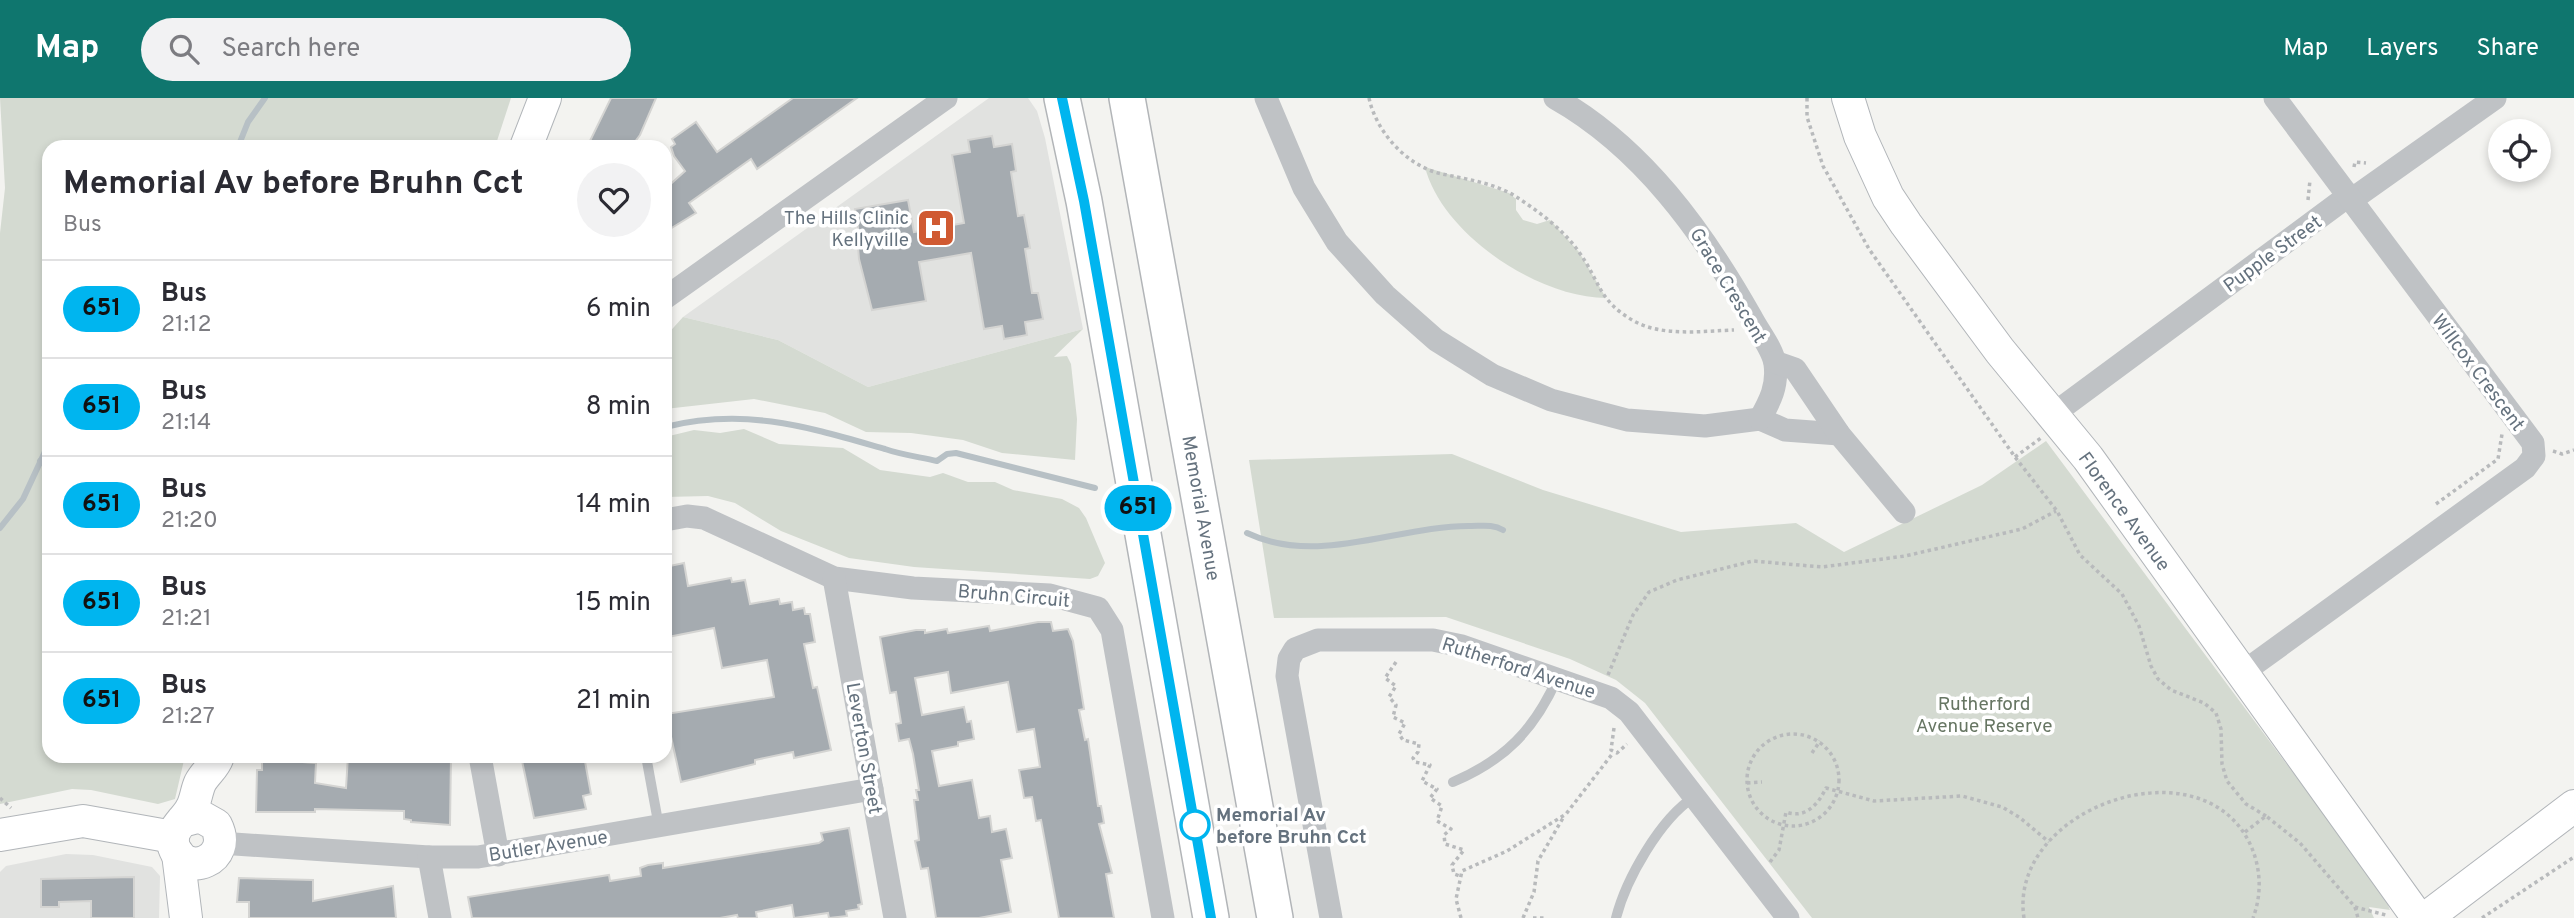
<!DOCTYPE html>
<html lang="en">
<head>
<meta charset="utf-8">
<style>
	:root { --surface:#fff; --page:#f2f2f3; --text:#2b2b33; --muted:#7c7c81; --line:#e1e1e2; --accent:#0f766e }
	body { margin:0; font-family:Overpass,sans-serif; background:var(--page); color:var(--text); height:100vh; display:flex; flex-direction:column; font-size:26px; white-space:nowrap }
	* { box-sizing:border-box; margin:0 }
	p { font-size:23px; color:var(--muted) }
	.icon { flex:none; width:38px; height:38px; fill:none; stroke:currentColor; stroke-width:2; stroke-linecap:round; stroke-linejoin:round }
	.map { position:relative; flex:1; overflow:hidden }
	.drawer { position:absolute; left:42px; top:42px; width:630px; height:623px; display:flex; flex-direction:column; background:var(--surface); border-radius:21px; box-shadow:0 4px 10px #0003 }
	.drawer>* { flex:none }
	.badge { padding:0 14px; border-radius:23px; font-size:24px; line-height:46px }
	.tools { position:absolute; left:2488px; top:21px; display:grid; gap:14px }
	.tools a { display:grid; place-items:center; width:63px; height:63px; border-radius:50%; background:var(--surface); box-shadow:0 4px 10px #0003; font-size:35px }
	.map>.badge { position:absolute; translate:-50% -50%; box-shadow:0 0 0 4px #fff }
	.round { display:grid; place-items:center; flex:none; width:74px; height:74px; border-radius:37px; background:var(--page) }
	.headline { display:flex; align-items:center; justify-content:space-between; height:119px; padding:0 21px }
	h1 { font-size:33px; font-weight:700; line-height:52px }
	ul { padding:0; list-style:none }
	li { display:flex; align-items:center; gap:21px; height:98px; padding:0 21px; border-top:2px solid var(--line) }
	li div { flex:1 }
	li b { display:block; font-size:26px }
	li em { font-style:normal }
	li .badge { min-width:77px; font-weight:700; text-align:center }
	header { display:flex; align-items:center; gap:42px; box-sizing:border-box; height:98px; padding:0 35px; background:var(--accent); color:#fff }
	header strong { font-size:33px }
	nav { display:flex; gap:38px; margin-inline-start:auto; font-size:24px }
	.search { width:490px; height:63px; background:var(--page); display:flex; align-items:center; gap:18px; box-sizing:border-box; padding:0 24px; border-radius:38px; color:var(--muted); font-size:26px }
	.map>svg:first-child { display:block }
	.built { fill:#e1e2e0 }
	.green { fill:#d4dad1 }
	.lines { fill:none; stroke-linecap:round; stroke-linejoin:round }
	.stream { stroke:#b7c0c5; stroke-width:6 }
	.building { fill:#a5abb0; stroke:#d4d4d2; stroke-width:2 }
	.secondary-casing { stroke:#b1b5b9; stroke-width:34 }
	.primary-casing { stroke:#b2b5b8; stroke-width:38 }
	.path { stroke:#b8babc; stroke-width:3.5; stroke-dasharray:3.5 3.5; stroke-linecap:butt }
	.lane { stroke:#bfc2c5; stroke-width:10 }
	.street { stroke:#bfc2c5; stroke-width:23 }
	.secondary { stroke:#fff; stroke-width:32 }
	.primary { stroke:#fff; stroke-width:35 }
	.line-casing { stroke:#fff; stroke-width:16 }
	.line { stroke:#00b5ef; stroke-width:10 }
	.stop-dot { fill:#fff; stroke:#00b5ef; stroke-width:3.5 }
	.labels { text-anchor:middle; stroke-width:7; stroke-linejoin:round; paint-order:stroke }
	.poi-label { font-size:19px; fill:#65727e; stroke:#fff; text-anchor:end }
	.street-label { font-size:19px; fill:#65727e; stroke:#fff }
	.park-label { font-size:19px; fill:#677663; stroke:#fff }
	.stop-label { font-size:19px; font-weight:bold; fill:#65727e; stroke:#fff; text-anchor:start }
</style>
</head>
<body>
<header>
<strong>Map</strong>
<div class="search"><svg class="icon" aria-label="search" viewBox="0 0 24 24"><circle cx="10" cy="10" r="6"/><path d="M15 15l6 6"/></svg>Search here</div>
<nav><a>Map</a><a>Layers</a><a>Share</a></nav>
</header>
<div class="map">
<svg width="2574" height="820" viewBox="0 0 2574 820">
	<rect width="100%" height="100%" fill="#f3f3f0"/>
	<!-- built -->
	<g class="built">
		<polygon points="989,0 1028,0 1037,13 1045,40 1083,231 868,289 778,242 683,219"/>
		<polygon points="66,756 93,757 152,769 160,778 159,820 0,820 0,774 6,768"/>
	</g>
	<!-- green -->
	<g class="green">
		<polygon points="0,0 511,0 495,49 49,49 49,658 185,658 175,701 158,706 91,692 72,691 0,706 0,135 5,90"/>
		<path d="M 1425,69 L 1509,95 L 1516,101 L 1516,112 L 1523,122 L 1537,126 L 1550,122 L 1579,154 L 1606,200 C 1538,200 1442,136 1425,69 Z"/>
		<polygon points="683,219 778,242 868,289 1083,231 1054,259 1067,258 1071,266 1077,321 1075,362 1002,355 963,342 911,335 866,334 825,315 754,301 665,311 665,239"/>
		<polygon points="744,331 779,346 843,350 880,372 930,379 943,375 968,384 995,384 1013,392 1062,401 1079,410 1086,420 1105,465 1098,478 1090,481 914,469 849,460 781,433 735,405 708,398 665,399 665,339 694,332 720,335"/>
		<polygon points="2046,343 2384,797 2390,812 2369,809 2374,820 1812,820 1645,605 1616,582 1570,561 1446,519 1274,520 1249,362 1452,356 1543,392 1681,434 1796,425 1844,454 1982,387"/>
	</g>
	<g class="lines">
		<!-- stream -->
		<g class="stream">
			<polyline points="238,49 248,24 265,0"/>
			<path d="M 665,329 C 746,309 808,329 885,351 C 902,357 920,359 937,363 L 947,356 L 956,355 L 1095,390"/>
			<polyline points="40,363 49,370"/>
			<polyline points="0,430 23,401 49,345"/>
			<path d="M 1247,435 C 1319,469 1398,427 1471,428 C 1482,428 1493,426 1503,432"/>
		</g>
	</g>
	<!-- building -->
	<g class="building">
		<polygon points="611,0 656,0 640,37 631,49 587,49"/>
		<polygon points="793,0 857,0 757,71 751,61 689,105 696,115 665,134 665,91 685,73 674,58 671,49 675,46 672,41 696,24 717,54"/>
		<polygon points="992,38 994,49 1012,46 1016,73 1011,74 1018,118 1024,117 1030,150 1025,151 1032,195 1038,195 1043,221 1025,224 1027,237 1004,241 1002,228 984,231 971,155 919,164 926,203 872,212 859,161 858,149 861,148 855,111 908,102 914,134 964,125 952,57 970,54 968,42"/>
		<polygon points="684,465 688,488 731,480 732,484 745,482 750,506 779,501 780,506 792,504 793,512 804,510 805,516 810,516 815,544 804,546 813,590 817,589 831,652 794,660 793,654 755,662 755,666 681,684 666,616 774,599 767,562 722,570 714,530 668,539 665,469"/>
		<polygon points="1038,524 1051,524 1053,533 1068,531 1073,543 1084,611 1079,612 1085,642 1088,641 1098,708 1101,708 1104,725 1099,726 1112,775 1106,776 1114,820 1059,820 1041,722 1036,723 1032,699 1024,700 1019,672 1040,669 1034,631 1017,634 1008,584 951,595 948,574 915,580 922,617 964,609 967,624 971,623 974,641 958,644 958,648 932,653 939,688 972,682 979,720 990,718 992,734 1006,731 1012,760 1001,762 1011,814 979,820 936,820 928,770 921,771 915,743 919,742 914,702 918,702 916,692 919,692 913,656 909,641 899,643 896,626 901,625 896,594 890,595 880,539 916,532 925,532 925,535 947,531 948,535 989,528 990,533"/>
		<polygon points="348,658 408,662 408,658 451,658 450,727 411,724 411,722 404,721 404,713 315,711 315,714 256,714 257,672 262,672 262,661 316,665 315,685 346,690"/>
		<polygon points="521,658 584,658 591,696 583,698 586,711 534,720"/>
		<polygon points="849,730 862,806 858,807 859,811 846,813 847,818 829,820 828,815 794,820 792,807 756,814 757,820 738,820 737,817 720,820 472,820 468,799 609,777 610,783 641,778 640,770 648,767 663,765 663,770 819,745 823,742 821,735"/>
		<polygon points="134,779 134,820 91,820 91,803 59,804 59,809 41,809 41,781"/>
		<polygon points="239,780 313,782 313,803 393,788 396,820 249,820 249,804 237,804"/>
	</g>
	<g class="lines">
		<defs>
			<g id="secondary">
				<polyline points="1848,0 1860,38 1888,99 1906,126 2000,253 2088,360 2418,820"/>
				<polyline points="526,49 545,0"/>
				<path d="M 182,723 L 200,718 L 216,727 C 234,762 185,781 174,749 C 168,732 184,724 191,711 C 196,703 196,694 200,685 C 205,675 215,669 218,658"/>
				<polyline points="0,737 83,723 173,739"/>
				<polyline points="178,756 186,820"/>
				<polyline points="2426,820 2574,708"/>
			</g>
			<g id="primary">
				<polyline points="1062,0 1084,103 1211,820"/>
				<polyline points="1127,0 1275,820"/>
			</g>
		</defs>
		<!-- secondary casing -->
		<use href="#secondary" class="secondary-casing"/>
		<!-- primary casing -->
		<use href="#primary" class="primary-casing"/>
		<!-- path -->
		<g class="path">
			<path d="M 1369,0 C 1376,33 1405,66 1438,75 C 1464,81 1492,84 1515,98 C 1538,113 1563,131 1579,154 C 1600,183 1598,203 1634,223 C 1662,239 1703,233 1734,232"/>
			<polyline points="1807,0 1807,19 1823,68 1869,151 2015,359 2057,413 2080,457 2122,496 2139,528 2151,568 2158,581 2171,592 2204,605 2216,615 2221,631 2222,666 2227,683 2246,706 2266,718"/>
			<polyline points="2354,69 2355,64 2366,65"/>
			<polyline points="2308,102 2310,82"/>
			<polyline points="2553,353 2562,356 2574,352"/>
			<polyline points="2015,359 2041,340"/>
			<polyline points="2436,406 2498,361 2502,336"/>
			<polyline points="1396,564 1385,580 1396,588 1389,599 1396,607 1393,619 1405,625 1399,636 1403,642 1419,646 1418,654 1413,660 1415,664 1430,667 1422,683 1437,691 1430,700 1442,708 1437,723 1451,731 1444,737 1445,746 1464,752 1452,767 1454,776 1460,778"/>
			<polyline points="1608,577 1633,517 1649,494 1677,482 1753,463 1822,469 1905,458 2022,431 2056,413"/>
			<polyline points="1614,630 1611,652 1617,655 1627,646"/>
			<circle cx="1793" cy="682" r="46"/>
			<polyline points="1812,655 1820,643"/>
			<polyline points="1747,685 1762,684"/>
			<polyline points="0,700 11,710"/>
			<polyline points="2245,734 2266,718 2300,745 2355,809 2386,817"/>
			<path d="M 1770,764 L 1779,752 L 1786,714 C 1805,721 1818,707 1826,690 L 1874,703 L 1962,698 L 2002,709 L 2019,719 L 2049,744"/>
			<polyline points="2355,809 2358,820"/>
			<polyline points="1461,820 1456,801 1462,773 1507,753 1566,716 1613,655"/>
			<polyline points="1523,820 1534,794 1538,763 1563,720"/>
			<polyline points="1533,820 1544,820"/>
			<path d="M 2024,820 C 2007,710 2203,641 2251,748 C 2261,771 2262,796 2253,820"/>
			<polyline points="2482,820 2574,759"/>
		</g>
		<!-- lane -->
		<g class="lane">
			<polyline points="646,658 659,729"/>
			<path d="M 1453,684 C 1505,662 1534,632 1557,581"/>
			<path d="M 1616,820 C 1626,781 1660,721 1694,699"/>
		</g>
		<!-- street -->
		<g class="street">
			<polyline points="1266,0 1304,90 1337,144 1385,197 1436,242 1492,277 1551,302 1627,322 1705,328 1760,321 1785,332 1839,336"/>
			<path d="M 1555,0 C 1642,49 1703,134 1751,219 C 1758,233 1773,251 1775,266 C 1778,288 1770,303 1760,321"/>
			<polyline points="665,200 946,0"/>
			<polyline points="1775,264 1795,271 1839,336 1904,414"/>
			<polyline points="2052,317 2340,104 2361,95 2495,0"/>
			<polyline points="665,422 687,418 704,420 834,480 913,490 1050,497 1098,510 1112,532 1163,820"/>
			<polyline points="834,480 895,820"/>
			<polyline points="2242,575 2525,370 2534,358 2533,345 2275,0"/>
			<polyline points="480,658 498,757"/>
			<polyline points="220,745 429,759 478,759 872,691"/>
			<polyline points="429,759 440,820"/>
			<polyline points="1331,820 1287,578 1289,561 1295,551 1318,542 1433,542 1462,548 1611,600 1629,614 1788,820"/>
		</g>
		<!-- secondary -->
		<use href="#secondary" class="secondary"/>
		<!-- primary -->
		<use href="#primary" class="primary"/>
	</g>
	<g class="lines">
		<defs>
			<polyline id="line" points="1062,0 1084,103 1211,820"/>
		</defs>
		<!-- line casing -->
		<use href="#line" class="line-casing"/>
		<!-- line -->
		<use href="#line" class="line"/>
	</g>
	<!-- icons -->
	<defs>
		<symbol id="hospital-square" viewBox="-11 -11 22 22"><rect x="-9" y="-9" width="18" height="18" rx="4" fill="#d05a32" stroke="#fff"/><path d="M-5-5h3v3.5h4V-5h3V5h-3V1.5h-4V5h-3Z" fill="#fff"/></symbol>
	</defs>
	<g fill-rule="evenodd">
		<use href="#hospital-square" x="914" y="108" width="44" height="44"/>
	</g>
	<!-- markers -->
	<circle class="stop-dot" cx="1195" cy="727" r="14"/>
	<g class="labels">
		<!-- poi labels -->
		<g class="poi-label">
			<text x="909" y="126">The Hills Clinic<tspan x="909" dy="22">Kellyville</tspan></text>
		</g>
		<!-- street labels -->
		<g class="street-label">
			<text transform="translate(2272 155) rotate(-36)" y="7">Pupple Street</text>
			<text transform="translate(1729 187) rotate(59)" y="7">Grace Crescent</text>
			<text transform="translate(2479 274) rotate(53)" y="7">Willcox Crescent</text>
			<text transform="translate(1202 410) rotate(80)" y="7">Memorial Avenue</text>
			<text transform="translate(2125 413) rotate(54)" y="7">Florence Avenue</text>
			<text transform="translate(1014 497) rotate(5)" y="7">Bruhn Circuit</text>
			<text transform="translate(1519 569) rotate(18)" y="7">Rutherford Avenue</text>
			<text transform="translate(865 650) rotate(80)" y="7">Leverton Street</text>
			<text transform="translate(548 747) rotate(-9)" y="7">Butler Avenue</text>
		</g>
		<!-- park labels -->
		<g class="park-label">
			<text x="1984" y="612">Rutherford<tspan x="1984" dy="22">Avenue Reserve</tspan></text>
		</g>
		<!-- stop labels -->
		<g class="stop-label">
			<text x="1216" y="723">Memorial Av<tspan x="1216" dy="22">before Bruhn Cct</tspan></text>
		</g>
	</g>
</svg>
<div class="tools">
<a><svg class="icon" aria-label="locate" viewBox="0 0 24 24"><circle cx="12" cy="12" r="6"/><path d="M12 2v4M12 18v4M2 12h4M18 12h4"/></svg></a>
</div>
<b class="badge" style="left:1138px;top:410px;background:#00b5ef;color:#111">651</b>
<section class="drawer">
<div class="headline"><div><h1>Memorial Av before Bruhn Cct</h1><p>Bus</p></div><a class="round"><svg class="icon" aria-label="heart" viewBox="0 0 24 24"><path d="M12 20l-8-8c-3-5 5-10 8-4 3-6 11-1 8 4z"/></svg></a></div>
<ul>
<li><span class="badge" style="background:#00b5ef;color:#111">651</span><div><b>Bus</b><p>21:12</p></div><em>6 min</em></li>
<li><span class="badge" style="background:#00b5ef;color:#111">651</span><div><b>Bus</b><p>21:14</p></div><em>8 min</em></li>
<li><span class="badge" style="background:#00b5ef;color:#111">651</span><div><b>Bus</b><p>21:20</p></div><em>14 min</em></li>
<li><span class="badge" style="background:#00b5ef;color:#111">651</span><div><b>Bus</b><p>21:21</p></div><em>15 min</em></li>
<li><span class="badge" style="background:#00b5ef;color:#111">651</span><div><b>Bus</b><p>21:27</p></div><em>21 min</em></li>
</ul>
</section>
</div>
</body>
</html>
